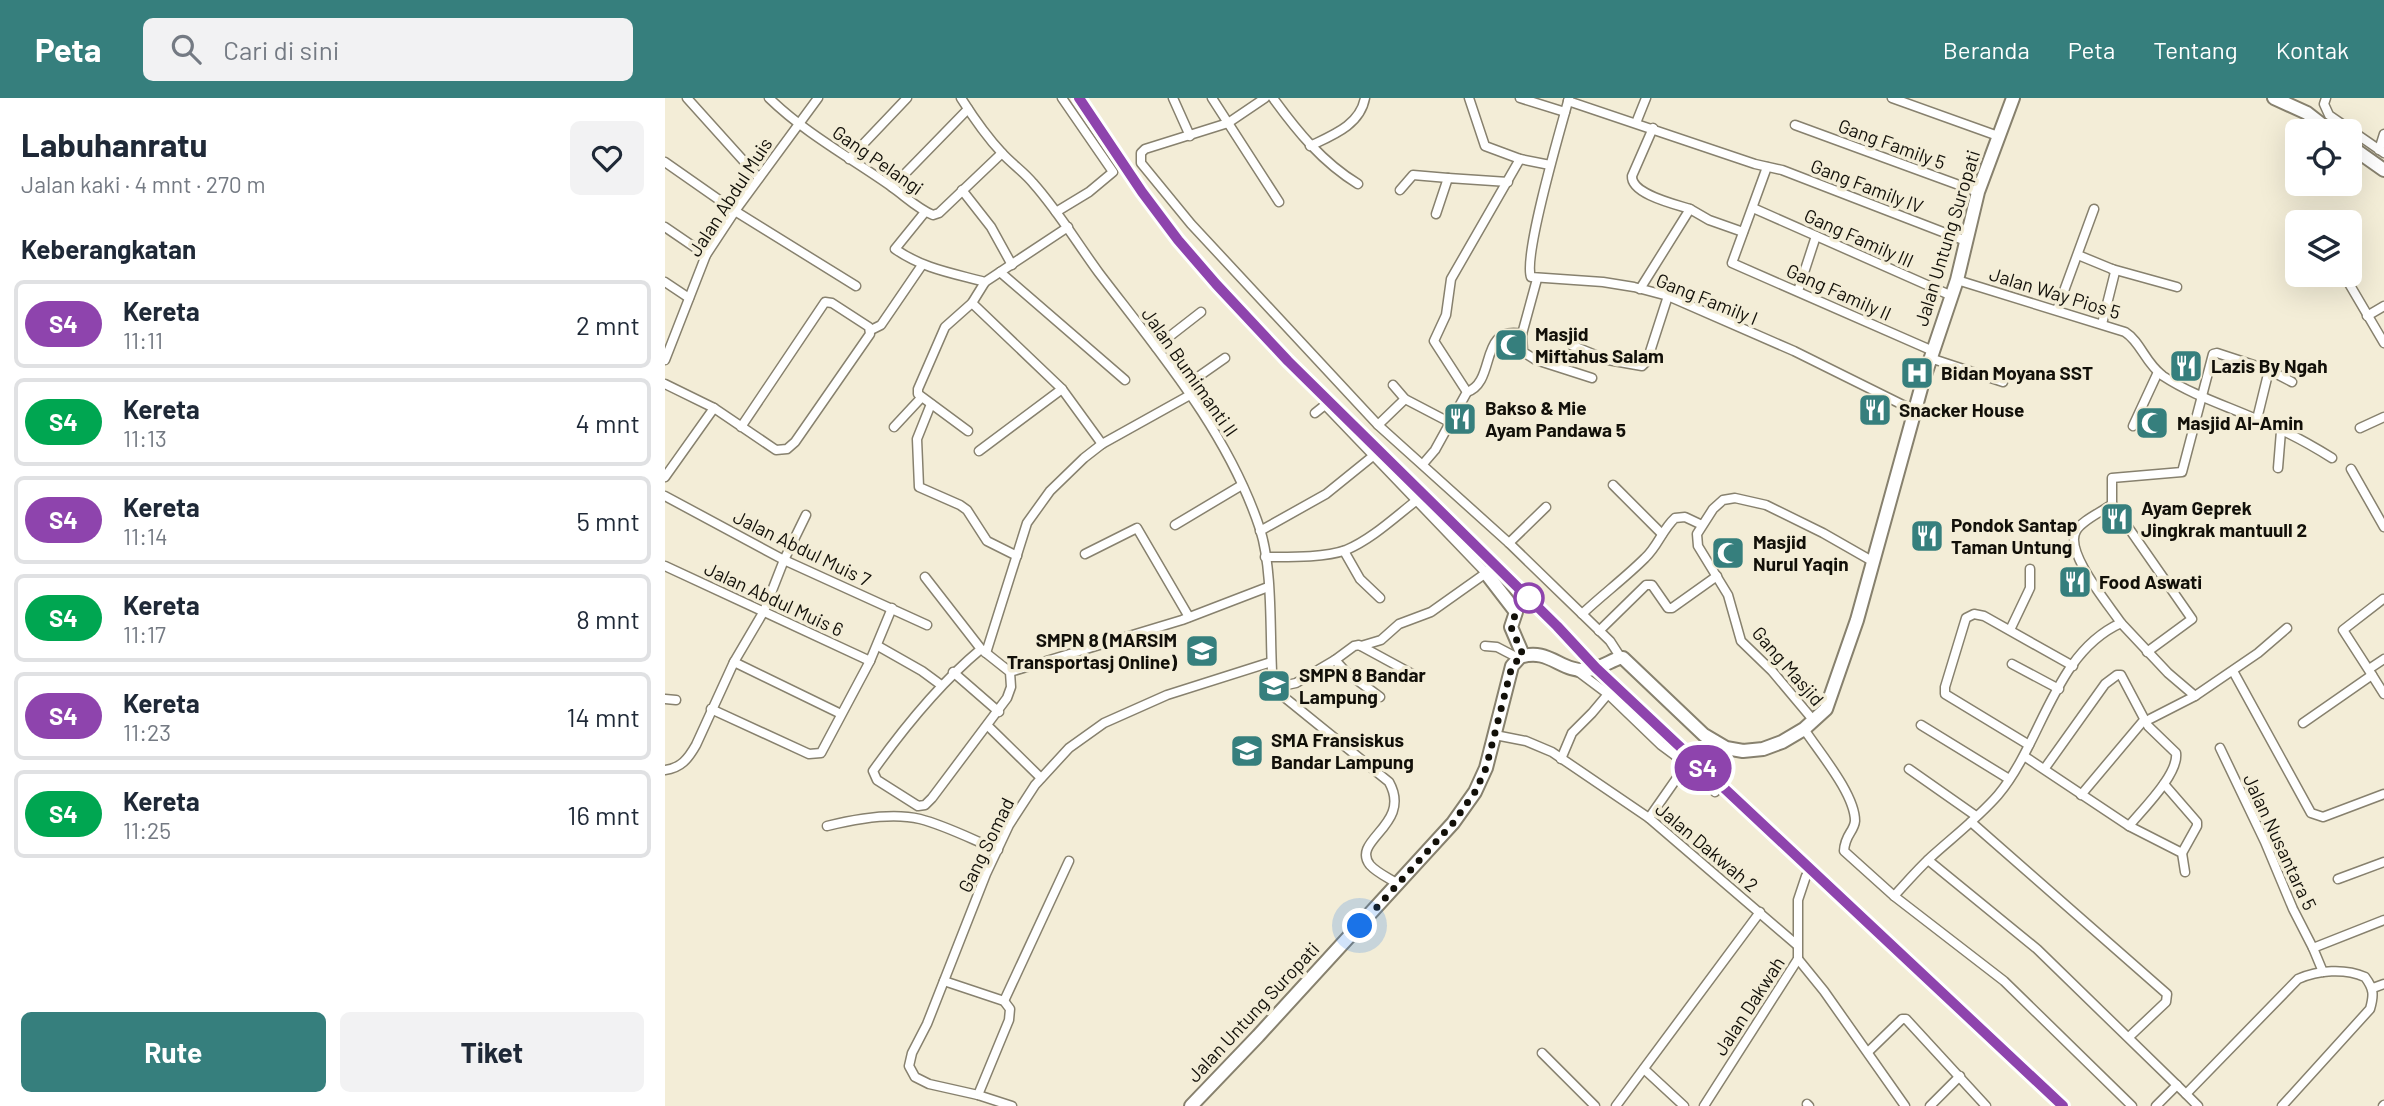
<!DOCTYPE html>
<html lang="id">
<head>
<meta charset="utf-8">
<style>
	:root { --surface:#fff; --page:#f2f2f3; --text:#1f2937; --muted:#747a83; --line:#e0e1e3; --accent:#367f7d }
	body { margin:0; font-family:Barlow,sans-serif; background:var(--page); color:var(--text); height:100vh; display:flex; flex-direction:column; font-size:26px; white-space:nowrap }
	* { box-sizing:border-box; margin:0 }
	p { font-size:23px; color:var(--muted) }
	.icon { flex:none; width:38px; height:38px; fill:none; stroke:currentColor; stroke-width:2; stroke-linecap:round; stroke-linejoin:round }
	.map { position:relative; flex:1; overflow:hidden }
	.drawer { display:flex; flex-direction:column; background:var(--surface); width:665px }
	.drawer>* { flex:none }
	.badge { padding:0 14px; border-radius:23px; font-size:24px; line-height:46px }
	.fabs { position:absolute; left:1620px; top:21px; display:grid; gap:14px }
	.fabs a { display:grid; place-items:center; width:77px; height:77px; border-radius:10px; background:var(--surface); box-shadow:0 7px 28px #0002; font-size:35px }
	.you { position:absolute; width:35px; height:35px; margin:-18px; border:5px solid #fff; border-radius:50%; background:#1a73e8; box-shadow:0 0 0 10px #1a73e833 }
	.map>.badge { position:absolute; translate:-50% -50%; box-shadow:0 0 0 4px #fff }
	h2 { padding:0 21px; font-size:26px; line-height:63px }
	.round { display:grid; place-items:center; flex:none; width:74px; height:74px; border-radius:10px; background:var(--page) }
	.head { display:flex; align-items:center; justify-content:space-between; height:119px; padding:0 21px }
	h1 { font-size:33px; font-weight:700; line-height:52px }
	.button { display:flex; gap:14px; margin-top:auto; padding:14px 21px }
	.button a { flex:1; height:80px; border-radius:10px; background:var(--accent); color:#fff; font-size:28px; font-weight:700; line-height:80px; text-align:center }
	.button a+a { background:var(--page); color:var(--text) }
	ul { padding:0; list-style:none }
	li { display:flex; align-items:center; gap:21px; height:88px; margin:0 14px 10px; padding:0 7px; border:4px solid var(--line); border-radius:10px }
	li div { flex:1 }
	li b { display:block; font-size:26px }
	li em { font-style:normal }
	li .badge { min-width:77px; font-weight:700; text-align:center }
	header { display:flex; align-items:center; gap:42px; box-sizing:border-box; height:98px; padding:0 35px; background:var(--accent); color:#fff }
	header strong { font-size:33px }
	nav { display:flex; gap:38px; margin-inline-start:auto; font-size:24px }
	.search { width:490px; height:63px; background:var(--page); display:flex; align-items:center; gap:18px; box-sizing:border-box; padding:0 24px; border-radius:10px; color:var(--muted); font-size:26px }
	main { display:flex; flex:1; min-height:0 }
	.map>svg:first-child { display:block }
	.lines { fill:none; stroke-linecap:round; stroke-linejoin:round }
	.street-casing { stroke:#87816e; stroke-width:11 }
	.secondary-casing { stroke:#87816e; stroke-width:16 }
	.street { stroke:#fff; stroke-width:8 }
	.secondary { stroke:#fff; stroke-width:12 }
	.rail-casing { stroke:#312f26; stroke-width:5 }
	.rail { stroke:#f3edd7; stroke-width:2.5; stroke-dasharray:8; stroke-linecap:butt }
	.line-casing { stroke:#fff; stroke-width:16 }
	.line { stroke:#8e44ad; stroke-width:10 }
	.walk { stroke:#121009; stroke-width:7; stroke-dasharray:0 12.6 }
	.stop-dot { fill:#fff; stroke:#8e44ad; stroke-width:3.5 }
	.labels { text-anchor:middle; stroke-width:7; stroke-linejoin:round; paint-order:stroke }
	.street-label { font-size:19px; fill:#121009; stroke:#f3edd7 }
	.poi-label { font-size:19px; font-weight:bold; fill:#121009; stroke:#f3edd7; text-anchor:start }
</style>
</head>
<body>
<header>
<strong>Peta</strong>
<div class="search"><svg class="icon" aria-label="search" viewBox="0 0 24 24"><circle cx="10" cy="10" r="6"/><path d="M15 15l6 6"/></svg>Cari di sini</div>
<nav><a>Beranda</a><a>Peta</a><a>Tentang</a><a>Kontak</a></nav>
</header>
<main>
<section class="drawer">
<div class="head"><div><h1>Labuhanratu</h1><p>Jalan kaki · 4 mnt · 270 m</p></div><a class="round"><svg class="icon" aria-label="heart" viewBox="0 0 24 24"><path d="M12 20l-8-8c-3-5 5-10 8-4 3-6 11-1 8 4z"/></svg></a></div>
<h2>Keberangkatan</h2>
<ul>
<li><span class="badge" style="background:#8e44ad;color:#fff">S4</span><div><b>Kereta</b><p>11:11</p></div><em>2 mnt</em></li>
<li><span class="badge" style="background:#00a651;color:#fff">S4</span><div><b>Kereta</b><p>11:13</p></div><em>4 mnt</em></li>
<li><span class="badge" style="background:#8e44ad;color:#fff">S4</span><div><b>Kereta</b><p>11:14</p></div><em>5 mnt</em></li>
<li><span class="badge" style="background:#00a651;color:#fff">S4</span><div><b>Kereta</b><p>11:17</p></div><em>8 mnt</em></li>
<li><span class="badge" style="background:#8e44ad;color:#fff">S4</span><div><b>Kereta</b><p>11:23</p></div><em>14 mnt</em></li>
<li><span class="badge" style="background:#00a651;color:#fff">S4</span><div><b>Kereta</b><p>11:25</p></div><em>16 mnt</em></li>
</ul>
<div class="button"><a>Rute</a><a>Tiket</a></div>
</section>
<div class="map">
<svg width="1719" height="1008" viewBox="0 0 1719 1008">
	<rect width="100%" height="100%" fill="#f3edd7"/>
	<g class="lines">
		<defs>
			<g id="street">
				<polyline points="22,0 94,80"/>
				<path d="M 104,0 C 141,36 186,60 227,89 C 241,99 253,111 268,117 L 274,115 L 337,55"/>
				<path d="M 296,0 C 308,19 322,39 337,55 C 347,66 359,74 368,85 C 393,113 412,145 434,175 C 495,255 563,334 595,431 C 609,475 604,543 608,590 L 724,684 C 748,727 685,742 705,767 C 712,775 724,780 733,786"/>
				<polyline points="508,0 525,38"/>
				<polyline points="547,0 614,104"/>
				<polyline points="600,0 563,25 480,51 476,55 476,65 526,126 713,327 844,445 945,543 956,560"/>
				<path d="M 608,0 C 632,33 657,64 693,86"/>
				<polyline points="804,0 820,48 855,61 885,67"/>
				<polyline points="855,0 900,14"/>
				<path d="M 904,0 C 896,29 858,158 866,179 L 938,184 L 969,189 L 1003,198 L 1129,253 L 1250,313"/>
				<polyline points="1227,0 1333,38"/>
				<polyline points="1661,0 1659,6 1664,17 1719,55"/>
				<polyline points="903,3 1090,66 1117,72 1301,143"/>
				<polyline points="971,25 981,0"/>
				<polyline points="1130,27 1313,94"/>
				<path d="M 988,30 L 967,78 C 966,96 1009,106 1025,111"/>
				<path d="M 645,48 C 668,37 695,27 700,0"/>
				<polyline points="1714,52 1719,36"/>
				<polyline points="184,61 242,0"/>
				<polyline points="0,64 70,113 191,188"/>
				<polyline points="1102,69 1067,165 1268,253"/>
				<polyline points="227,89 303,11"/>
				<polyline points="297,92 326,129 347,167"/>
				<polyline points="735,92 748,77 783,80"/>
				<polyline points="1088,110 1287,198"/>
				<path d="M 260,114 L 230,151 C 259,171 287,175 320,184"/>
				<polyline points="391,114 424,94 448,74 397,0"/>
				<polyline points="771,116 783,80 843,84"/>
				<polyline points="0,129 41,157"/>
				<polyline points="1413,157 1447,171 1450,174 1437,226"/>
				<polyline points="1447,171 1512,189"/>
				<polyline points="335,174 460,282"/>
				<polyline points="1679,177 1719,245"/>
				<polyline points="872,181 857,236 858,254 871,262 927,280"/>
				<path d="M 1292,182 L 1460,234 C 1476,244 1480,265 1498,278 C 1527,297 1559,307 1591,321 C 1617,331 1643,345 1667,360"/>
				<polyline points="0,184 24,200"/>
				<polyline points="975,191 1025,111 1044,122 1078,134"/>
				<polyline points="1133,193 1151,138"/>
				<polyline points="307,205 397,291 437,346"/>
				<polyline points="1392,212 1429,111"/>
				<polyline points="1702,218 1719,208"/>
				<polyline points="206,232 216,227 257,167"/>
				<polyline points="906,247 943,262 977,268 982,263 1003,198"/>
				<polyline points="491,249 536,214"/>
				<polyline points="1265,260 1338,284"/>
				<polyline points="0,262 41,157 70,113 153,0"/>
				<polyline points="0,286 49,310 111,352 122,351 130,344 205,236 204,229 167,205 160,204 76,329"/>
				<polyline points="728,287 740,301 784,324"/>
				<polyline points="520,288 560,260"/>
				<path d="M 802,294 C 832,284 813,227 857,236"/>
				<polyline points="266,306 252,341 254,389 295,407 302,412 322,443 352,458"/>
				<polyline points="650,315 660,307 821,475 766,514 734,526 716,542 696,548"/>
				<polyline points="1592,321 1604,272"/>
				<polyline points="713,327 740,301"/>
				<polyline points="1468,328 1493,274"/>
				<polyline points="229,329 256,300"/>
				<polyline points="1695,330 1719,319"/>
				<polyline points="303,333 253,296 253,291 280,229 307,205 320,184 403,129"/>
				<polyline points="314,353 397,291"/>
				<polyline points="758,366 770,352 802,294 769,243 781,217 786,181 855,61"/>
				<polyline points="1613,370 1616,333"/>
				<polyline points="1686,371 1719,429"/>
				<polyline points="0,379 49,310"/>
				<polyline points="948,387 997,436"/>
				<polyline points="0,398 119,462 262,527"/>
				<polyline points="1447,406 1527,521 1482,554"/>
				<polyline points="510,427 577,387"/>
				<polyline points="595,433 661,396 708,358"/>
				<polyline points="844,445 881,409"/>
				<polyline points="679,453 695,481 715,500"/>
				<polyline points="420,456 472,430 524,519"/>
				<path d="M 600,459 C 624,459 659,460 681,452 C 707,441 730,419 752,402"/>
				<polyline points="0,468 205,563"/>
				<path d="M 260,479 L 316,551 L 345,574 L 346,589 L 342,600 L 267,700 L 260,707 L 253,708 L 212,682 L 208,673 C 240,628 274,586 316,551"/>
				<path d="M 917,516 C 937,497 960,480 980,460 C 993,448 997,432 1010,420 L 1020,419 L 1037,427"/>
				<path d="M 1456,525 C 1444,507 1399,454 1411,433 C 1417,422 1437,414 1447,406 L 1447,380 L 1517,374 L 1548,256 L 1552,255 L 1604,272 L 1627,284"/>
				<polyline points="1345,532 1365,490 1365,471"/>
				<polyline points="934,533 981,487 987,487 1003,510 1007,510 1052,478"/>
				<polyline points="213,548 257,573 276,587"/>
				<polyline points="820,548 832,549 853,560"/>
				<polyline points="321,555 362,425 385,393 419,360 437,346 525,297"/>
				<polyline points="670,562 689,548 694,547 751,578"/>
				<polyline points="69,564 176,616"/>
				<polyline points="1347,566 1394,591"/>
				<polyline points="1704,571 1719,561"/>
				<polyline points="911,572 943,596 996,647 1043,682 1050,694"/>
				<polyline points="1568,573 1646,715 1658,719 1719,696"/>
				<polyline points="288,574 334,614"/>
				<polyline points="345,574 517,522 603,489"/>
				<polyline points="1707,577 1678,532 1718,501"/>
				<polyline points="608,590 631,585 670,562 681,574 715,599"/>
				<polyline points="0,601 11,602"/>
				<polyline points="46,611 144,656 156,655 205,563 227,510"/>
				<polyline points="1485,621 1530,598"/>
				<polyline points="1149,623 1107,573 1076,543 1063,497 1033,448 1032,436 1048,411 1058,402 1070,400 1101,407 1158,435 1207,463"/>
				<polyline points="1638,625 1707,577 1719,596"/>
				<polyline points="1256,627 1344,681"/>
				<polyline points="323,628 376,680"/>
				<path d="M 1139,631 C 1154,654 1190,696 1190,723 C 1189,734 1180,736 1179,753 L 1229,798 L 1339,883 L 1467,1008"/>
				<polyline points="830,637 861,643 887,654 984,720 1132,847"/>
				<polyline points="1364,647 1280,596 1280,589 1301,520 1309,516 1319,518 1408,568"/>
				<polyline points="1555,650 1600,744 1628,811 1648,850"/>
				<polyline points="1359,658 1464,728 1517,755 1520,774"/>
				<polyline points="896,661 907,635 927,615 943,596"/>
				<path d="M 1380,670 L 1440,586 L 1452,577 L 1456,577 L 1483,628 L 1511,655 C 1514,676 1477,712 1464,728"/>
				<polyline points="1244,671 1311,718"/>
				<path d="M 0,672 C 16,670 23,661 31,647 L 69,564 L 99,513 L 119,462 L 141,417"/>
				<polyline points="1499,686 1532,724 1532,728 1517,755"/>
				<polyline points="1416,697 1479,622"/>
				<polyline points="984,720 1021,667"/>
				<polyline points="1306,724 1502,896 1501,904 1464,939"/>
				<path d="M 162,728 C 190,721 226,714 255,721 C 282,728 308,742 333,752"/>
				<path d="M 1263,762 L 1372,851 L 1521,996 L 1633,881 C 1653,872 1680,870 1700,879 C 1709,891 1709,897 1705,911 L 1617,1008"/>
				<polyline points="1673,781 1719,764"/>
				<path d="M 1229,798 C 1241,785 1253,771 1266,759 C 1288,739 1313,720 1333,697 C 1377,645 1389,555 1456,525 L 1503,575 L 1530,598 L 1593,555 L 1622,530"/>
				<polyline points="1133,861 1159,893 1240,1008"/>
				<polyline points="1658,874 1648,850 1719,822"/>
				<polyline points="279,883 339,903 345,911 344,922 313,997"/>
				<polyline points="1708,890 1719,886"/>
				<polyline points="339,903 404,763"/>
				<polyline points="1203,954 1237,921 1241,921 1321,1008"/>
				<polyline points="877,955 930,1008"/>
				<polyline points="979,971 1019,1008"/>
				<polyline points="1521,996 1533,1008"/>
				<polyline points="1142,1006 1144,1008"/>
				<polyline points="347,1008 313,997 264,986 250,979 244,968 247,955 262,926 321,776 344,727 370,687 404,650 439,625 502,597 606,564"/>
				<polyline points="951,1008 1095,814"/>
				<polyline points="1039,1008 1133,861 1133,802 1141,778"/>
				<polyline points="1265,1008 1295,978"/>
				<polyline points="1491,1008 1512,987"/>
				<polyline points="1718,1008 1719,1007"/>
			</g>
			<g id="secondary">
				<polyline points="1609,0 1642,15 1665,33"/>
				<polyline points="1685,48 1719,72"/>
				<polyline points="821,475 851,514 846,529 858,557"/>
				<path d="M 526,1008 L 593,938 L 788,725 L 810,694 L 821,670 L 847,568 L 855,559 C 884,549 896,575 923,572 C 933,571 944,564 954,560 L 958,560 L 1039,637 L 1061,650 L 1078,653 L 1098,651 L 1117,644 L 1139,631 L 1161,611 L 1192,522 L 1258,283 L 1292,182 L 1313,94 L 1348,0"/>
			</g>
		</defs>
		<!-- street casing -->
		<use href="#street" class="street-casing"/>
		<!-- secondary casing -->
		<use href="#secondary" class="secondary-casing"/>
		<!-- street -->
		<use href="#street" class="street"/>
		<!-- secondary -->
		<use href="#secondary" class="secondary"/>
		<defs>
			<polyline id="rail" points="414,0 477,94 513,142 551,185 623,263 893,528 931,570 1398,1008"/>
		</defs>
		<!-- rail casing -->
		<use href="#rail" class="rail-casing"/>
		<!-- rail -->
		<use href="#rail" class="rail"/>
	</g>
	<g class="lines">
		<defs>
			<polyline id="line" points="414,0 477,94 513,142 551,186 623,263 892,528 931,570 1398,1008"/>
		</defs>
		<!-- line casing -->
		<use href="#line" class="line-casing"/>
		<!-- line -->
		<use href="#line" class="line"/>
		<!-- walk -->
		<polyline class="walk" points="695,828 788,725 810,694 821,670 847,568 858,557 846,529 851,514 864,500"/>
	</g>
	<!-- icons -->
	<defs>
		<symbol id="mosque-square" viewBox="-11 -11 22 22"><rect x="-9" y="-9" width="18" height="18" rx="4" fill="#367f7d" stroke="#f3edd7"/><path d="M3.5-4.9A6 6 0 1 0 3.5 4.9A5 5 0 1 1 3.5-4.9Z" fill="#fff"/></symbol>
		<symbol id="restaurant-square" viewBox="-11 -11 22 22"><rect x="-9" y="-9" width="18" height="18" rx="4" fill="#367f7d" stroke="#f3edd7"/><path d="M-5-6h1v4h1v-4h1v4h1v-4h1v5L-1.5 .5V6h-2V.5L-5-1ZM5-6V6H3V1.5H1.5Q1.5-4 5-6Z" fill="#fff"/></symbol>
		<symbol id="hospital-square" viewBox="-11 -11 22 22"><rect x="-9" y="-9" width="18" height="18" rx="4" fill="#367f7d" stroke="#f3edd7"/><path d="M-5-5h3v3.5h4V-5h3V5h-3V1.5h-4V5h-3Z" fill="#fff"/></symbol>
		<symbol id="school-square" viewBox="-11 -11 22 22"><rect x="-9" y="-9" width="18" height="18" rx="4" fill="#367f7d" stroke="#f3edd7"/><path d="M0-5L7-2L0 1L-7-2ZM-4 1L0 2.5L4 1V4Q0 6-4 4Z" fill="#fff"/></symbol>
	</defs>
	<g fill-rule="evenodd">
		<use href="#mosque-square" x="827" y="228" width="38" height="38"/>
		<use href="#restaurant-square" x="1502" y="249" width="38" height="38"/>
		<use href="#hospital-square" x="1233" y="256" width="38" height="38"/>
		<use href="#restaurant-square" x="1191" y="293" width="38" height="38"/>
		<use href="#restaurant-square" x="776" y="302" width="38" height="38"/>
		<use href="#mosque-square" x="1468" y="306" width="38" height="38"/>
		<use href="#restaurant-square" x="1433" y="402" width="38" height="38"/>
		<use href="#restaurant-square" x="1243" y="419" width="38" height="38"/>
		<use href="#mosque-square" x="1044" y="436" width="38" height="38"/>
		<use href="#restaurant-square" x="1391" y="465" width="38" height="38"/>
		<use href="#school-square" x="518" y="534" width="38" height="38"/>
		<use href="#school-square" x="590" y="569" width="38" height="38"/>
		<use href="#school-square" x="563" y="634" width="38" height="38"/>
	</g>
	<!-- markers -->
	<circle class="stop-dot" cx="864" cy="500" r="14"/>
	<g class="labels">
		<!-- street labels -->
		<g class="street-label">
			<text transform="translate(1227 46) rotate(20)" y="7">Gang Family 5</text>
			<text transform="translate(213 62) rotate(35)" y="7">Gang Pelangi</text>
			<text transform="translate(1202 88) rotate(21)" y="7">Gang Family IV</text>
			<text transform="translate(65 99) rotate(-57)" y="7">Jalan Abdul Muis</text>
			<text transform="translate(1194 140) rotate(24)" y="7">Gang Family III</text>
			<text transform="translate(1282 140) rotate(-73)" y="7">Jalan Untung Suropati</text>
			<text transform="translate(1174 194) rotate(24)" y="7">Gang Family II</text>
			<text transform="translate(1390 195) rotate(17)" y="7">Jalan Way Pios 5</text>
			<text transform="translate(1042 201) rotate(22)" y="7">Gang Family I</text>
			<text transform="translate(525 274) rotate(55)" y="7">Jalan Bumimanti II</text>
			<text transform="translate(137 450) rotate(26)" y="7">Jalan Abdul Muis 7</text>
			<text transform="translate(109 501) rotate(25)" y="7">Jalan Abdul Muis 6</text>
			<text transform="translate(1123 568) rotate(49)" y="7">Gang Masjid</text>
			<text transform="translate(1615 744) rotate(65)" y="7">Jalan Nusantara 5</text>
			<text transform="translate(321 747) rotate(-64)" y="7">Gang Somad</text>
			<text transform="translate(1042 749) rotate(40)" y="7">Jalan Dakwah 2</text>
			<text transform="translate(1084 908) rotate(-57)" y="7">Jalan Dakwah</text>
			<text transform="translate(588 914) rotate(-47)" y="7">Jalan Untung Suropati</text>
		</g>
		<!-- poi labels -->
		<g class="poi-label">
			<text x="870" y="243">Masjid<tspan x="870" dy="22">Miftahus Salam</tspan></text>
			<text x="1546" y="275">Lazis By Ngah</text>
			<text x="1276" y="282">Bidan Moyana SST</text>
			<text x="820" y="317">Bakso &amp; Mie<tspan x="820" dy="22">Ayam Pandawa 5</tspan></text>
			<text x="1234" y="319">Snacker House</text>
			<text x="1512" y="332">Masjid Al-Amin</text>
			<text x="1476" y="417">Ayam Geprek<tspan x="1476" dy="22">Jingkrak mantuull 2</tspan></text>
			<text x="1286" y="434">Pondok Santap<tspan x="1286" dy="22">Taman Untung</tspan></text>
			<text x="1088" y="451">Masjid<tspan x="1088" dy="22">Nurul Yaqin</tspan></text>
			<text x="1434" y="491">Food Aswati</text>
			<text x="512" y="549" text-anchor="end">SMPN 8 (MARSIM<tspan x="512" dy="22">Transportasj Online)</tspan></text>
			<text x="634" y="584">SMPN 8 Bandar<tspan x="634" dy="22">Lampung</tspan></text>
			<text x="606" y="649">SMA Fransiskus<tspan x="606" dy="22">Bandar Lampung</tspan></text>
		</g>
	</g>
</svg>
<div class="fabs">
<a><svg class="icon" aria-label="locate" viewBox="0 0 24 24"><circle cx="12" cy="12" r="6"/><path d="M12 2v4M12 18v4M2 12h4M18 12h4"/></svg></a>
<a><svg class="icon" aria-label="layers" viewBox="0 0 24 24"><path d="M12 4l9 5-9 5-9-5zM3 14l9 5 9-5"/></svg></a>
</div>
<div class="you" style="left:695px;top:828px"></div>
<b class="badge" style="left:1038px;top:670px;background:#8e44ad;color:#fff">S4</b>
</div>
</main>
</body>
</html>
